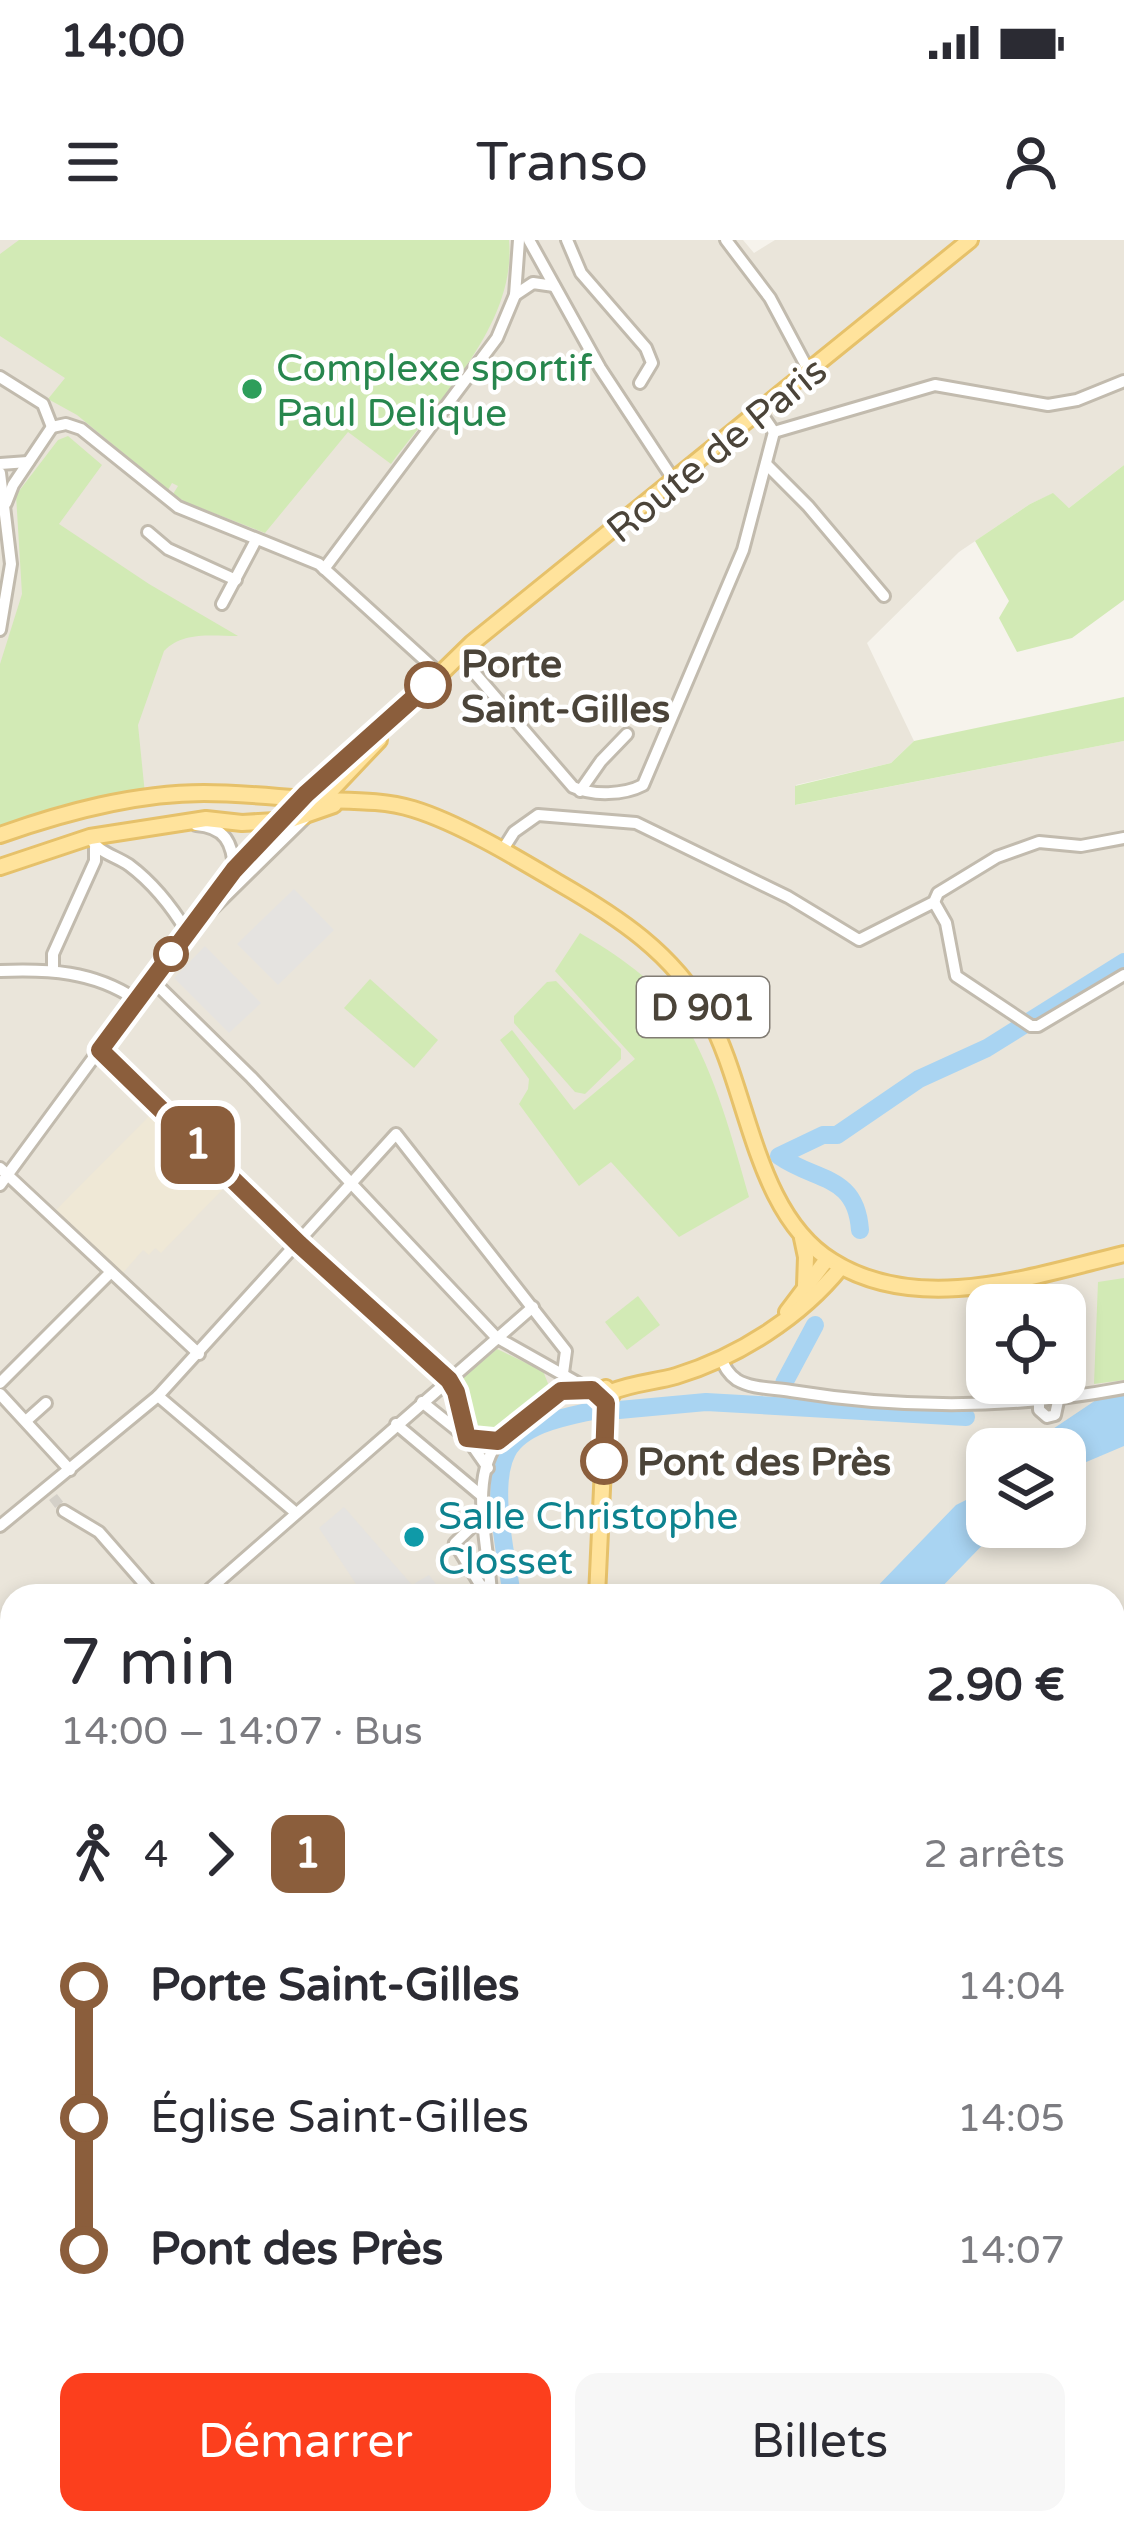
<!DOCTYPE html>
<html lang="fr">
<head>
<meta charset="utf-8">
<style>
	:root { --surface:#fff; --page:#f7f7f7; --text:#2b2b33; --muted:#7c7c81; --accent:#fc3f1d }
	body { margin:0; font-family:"Varela Round",sans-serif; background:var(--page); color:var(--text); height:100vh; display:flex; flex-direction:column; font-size:45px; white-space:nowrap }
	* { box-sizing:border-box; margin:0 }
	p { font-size:39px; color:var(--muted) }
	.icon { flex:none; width:66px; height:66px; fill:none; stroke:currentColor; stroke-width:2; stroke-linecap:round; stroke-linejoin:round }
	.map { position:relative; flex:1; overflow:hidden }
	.side { position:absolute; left:0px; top:1344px; width:1125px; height:951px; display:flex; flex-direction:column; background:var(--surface); border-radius:36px 36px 0 0; box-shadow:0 6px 18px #0003 }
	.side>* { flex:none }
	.badge { padding:0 24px; border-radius:18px; font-size:42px; line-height:78px }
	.tools { position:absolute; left:966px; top:1044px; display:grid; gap:24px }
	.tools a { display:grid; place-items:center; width:120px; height:120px; border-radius:24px; background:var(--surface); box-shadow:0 6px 18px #0003; font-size:60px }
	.map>.badge { position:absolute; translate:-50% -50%; box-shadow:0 0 0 6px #fff }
	.legs { display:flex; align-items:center; gap:18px; height:132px; padding:0 60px; font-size:39px }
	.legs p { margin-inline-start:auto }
	.headline { display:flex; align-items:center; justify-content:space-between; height:204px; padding:0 60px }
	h1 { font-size:66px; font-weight:600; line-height:90px }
	.button { display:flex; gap:24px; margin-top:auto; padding:24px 60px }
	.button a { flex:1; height:138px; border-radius:24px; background:var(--accent); color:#fff; font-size:48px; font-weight:600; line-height:138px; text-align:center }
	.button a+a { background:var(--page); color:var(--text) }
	ul { padding:0 60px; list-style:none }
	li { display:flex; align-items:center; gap:42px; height:132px; font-size:45px }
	li i { display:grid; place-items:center; width:18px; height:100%; margin:0 15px; background:currentColor }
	li i::after { content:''; width:30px; height:30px; margin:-15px; border:9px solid; border-radius:50%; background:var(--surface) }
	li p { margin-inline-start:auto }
	li:first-child i { background:linear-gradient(#0000 50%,currentColor 0) }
	li:last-child i { background:linear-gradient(currentColor 50%,#0000 0) }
	.status { display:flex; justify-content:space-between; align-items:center; height:84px; padding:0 60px; background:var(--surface); direction:ltr }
	.status svg { height:33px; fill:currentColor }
	header { display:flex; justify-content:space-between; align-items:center; height:156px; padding:0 60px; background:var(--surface); font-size:54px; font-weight:600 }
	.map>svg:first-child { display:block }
	.residential { fill:#eae5da; fill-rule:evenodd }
	.education { fill:#efe8d6 }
	.green { fill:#d2eab5 }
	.parking { fill:#e5e3e0 }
	.water { fill:#a9d4f2 }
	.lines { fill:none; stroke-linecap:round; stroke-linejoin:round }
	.river { stroke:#a9d4f2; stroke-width:18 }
	.minor-tunnel { stroke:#d4d0c8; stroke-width:10; stroke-dasharray:10 5; stroke-linecap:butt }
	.minor-casing { stroke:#c2bbae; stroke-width:16 }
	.major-casing { stroke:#e6c16a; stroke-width:20 }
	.minor { stroke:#fff; stroke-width:10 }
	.major { stroke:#ffe39c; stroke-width:14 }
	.rail-casing { stroke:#9a9a9a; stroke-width:8 }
	.rail { stroke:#fff; stroke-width:3; stroke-dasharray:9; stroke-linecap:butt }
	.line-1-casing { stroke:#fff; stroke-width:27 }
	.line-1 { stroke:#8b5e3c; stroke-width:18 }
	.leisure-dot { fill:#2e9e5b; stroke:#fff; stroke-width:4.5 }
	.stop-1-dot { fill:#fff; stroke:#8b5e3c; stroke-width:6 }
	.culture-dot { fill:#0f9aa8; stroke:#fff; stroke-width:4.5 }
	.labels { text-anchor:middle; stroke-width:9; stroke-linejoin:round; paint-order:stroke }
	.shield { fill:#fff; stroke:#817c74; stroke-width:3 }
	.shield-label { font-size:36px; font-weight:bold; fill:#4b4439 }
	.leisure-label { font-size:39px; fill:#27864d; stroke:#fff; text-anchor:start }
	.street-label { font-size:39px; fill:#4b4439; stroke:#fff }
	.stop-label { font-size:39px; font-weight:bold; fill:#4b4439; stroke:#fff; text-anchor:start }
	.culture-label { font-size:39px; fill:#0d838f; stroke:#fff; text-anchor:start }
</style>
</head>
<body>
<div class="status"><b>14:00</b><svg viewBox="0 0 49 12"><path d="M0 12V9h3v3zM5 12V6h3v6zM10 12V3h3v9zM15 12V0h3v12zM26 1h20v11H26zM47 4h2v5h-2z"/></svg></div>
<header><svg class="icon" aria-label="menu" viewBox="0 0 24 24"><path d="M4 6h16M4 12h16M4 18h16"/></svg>Transo<svg class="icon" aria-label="person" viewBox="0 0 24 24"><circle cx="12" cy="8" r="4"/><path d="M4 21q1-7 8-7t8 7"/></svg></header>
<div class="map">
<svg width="1124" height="2293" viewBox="0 0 1124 2293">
	<rect width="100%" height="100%" fill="#f6f3ec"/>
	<!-- residential -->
	<path class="residential" d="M 0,0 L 743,0 L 754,13 L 775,0 L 1124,0 L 1124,225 L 1069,268 L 1052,254 L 1030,264 L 959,312 L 867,403 L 914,501 L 891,523 L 796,545 L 796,565 L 1124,501 L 1124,1593 L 1113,1565 L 1113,1356 L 12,1356 L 12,2283 L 689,2283 L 682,2293 L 0,2293 ZM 987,1065 L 1065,1065 L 1065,1143 L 987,1143 ZM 987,1209 L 1065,1209 L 1065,1287 L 987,1287 Z"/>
	<!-- education -->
	<polygon class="education" points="155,870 160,880 226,946 161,1013 155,1008 149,1015 143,1010 121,1035 53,973"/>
	<!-- green -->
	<g class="green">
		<path d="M 19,0 L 509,0 C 517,84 438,160 391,224 L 348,192 L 265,293 L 185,262 L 173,254 L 178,246 L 172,243 L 168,250 L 77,175 L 48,159 L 65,138 L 0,96 L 0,14 Z"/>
		<path d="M 68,196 L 102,225 L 59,284 L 149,344 L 238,396 C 212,396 183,391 164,411 L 138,485 L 145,554 L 0,589 L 0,424 L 22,354 L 16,255 L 58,200 Z"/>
		<polygon points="1124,225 1124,360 1072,398 1017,412 999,378 1009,361 975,301 1030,264 1053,253 1069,268"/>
		<polygon points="1124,457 1124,501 795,565 795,546 891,523 914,501"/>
		<path d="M 580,693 C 616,714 664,746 685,783 C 716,836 732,898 749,957 L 679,997 L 611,922 L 579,946 L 519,864 L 528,849 L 529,839 L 500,800 L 512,790 L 574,870 L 635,819 L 555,731 Z"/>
		<polygon points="370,739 438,800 414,828 344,768"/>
		<polygon points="556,741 621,809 621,819 585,854 575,852 514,783 514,776 547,742"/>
		<polygon points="1124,1038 1124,1140 1094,1144 1098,1042"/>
		<polygon points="638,1056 660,1085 627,1110 605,1082"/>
		<polygon points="497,1109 543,1131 549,1146 492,1194 484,1196 473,1184 460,1138"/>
		<polygon points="1124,2186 1124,2293 886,2293 905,2283 1113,2283 1113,2188"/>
	</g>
	<!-- parking -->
	<g class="parking">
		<polygon points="294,649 334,690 278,745 237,704"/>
		<polygon points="205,706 261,763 229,793 174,738"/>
		<polygon points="344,1267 412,1345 429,1335 445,1356 364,1356 319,1288"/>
		<polygon points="607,1344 713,1351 712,1356 606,1356"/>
	</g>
	<!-- water -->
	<g class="water">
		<polygon points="1124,1151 1124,1206 1065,1231 1065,1209 1023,1209 1105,1154"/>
		<polygon points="987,1240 987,1287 1000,1287 933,1356 868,1356 956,1265 970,1258"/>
	</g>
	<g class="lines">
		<!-- river -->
		<g class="river">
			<path d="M 860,990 C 856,934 816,942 779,916 L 823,895 L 837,895 L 919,839 L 987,808 L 1124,722"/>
			<polyline points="784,1143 815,1085"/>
			<polyline points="619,1170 706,1162 966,1177"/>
			<path d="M 512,1356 C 507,1319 489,1246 507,1212 C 522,1184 565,1177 592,1171"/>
		</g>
		<!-- minor-tunnel -->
		<polyline class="minor-tunnel" points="53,1257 64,1271"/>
		<defs>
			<g id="minor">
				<polyline points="529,0 600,128 675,242"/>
				<polyline points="567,0 581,33 646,108 652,123 640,143"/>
				<polyline points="726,0 770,58 810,133"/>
				<polyline points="515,55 533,43 554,46"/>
				<polyline points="0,137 43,164 52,187"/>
				<polyline points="761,173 774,192 935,145 1048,165 1077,160 1124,141"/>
				<polyline points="52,187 66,184 81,189 178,267 319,324 440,434"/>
				<polyline points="0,224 28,222"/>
				<polyline points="766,224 808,266 884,356"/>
				<polyline points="0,233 11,324 0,390"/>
				<polyline points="6,263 13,245 52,187"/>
				<polyline points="148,292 168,309 236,340"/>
				<polyline points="324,329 497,98 515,55 519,0"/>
				<polyline points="222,364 256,300"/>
				<path d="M 459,415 L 573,547 C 593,556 624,555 643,545 L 743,310 L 774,192"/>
				<polyline points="580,551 601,521 627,494"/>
				<path d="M 196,585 C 225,587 233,603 234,630"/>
				<path d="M 90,597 C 98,613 114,615 129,625 C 153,643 172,667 187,692"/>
				<polyline points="502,611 514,592 538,575 636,583 788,657 859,700 934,662 938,653 997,617 1039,602 1081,606 1124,598"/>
				<polyline points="934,662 946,683 956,736 1031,786 1038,786 1124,735"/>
				<polyline points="194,687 305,578"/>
				<polyline points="53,729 53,714 95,621 95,608"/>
				<path d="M 0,731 C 48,729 93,731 135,759"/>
				<polyline points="151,739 251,837 496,1097 592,1151"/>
				<polyline points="100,810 299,1004 449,1140 456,1152 467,1198 498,1201"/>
				<polyline points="0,928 199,1114"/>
				<polyline points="0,945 199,674 302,557"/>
				<path d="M 721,1118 C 725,1127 728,1134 737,1140 C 752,1149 774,1148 791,1151 C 902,1169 1014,1169 1124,1148"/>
				<polyline points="0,1143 109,1034"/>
				<polyline points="0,1154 70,1230"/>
				<polyline points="158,1156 296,1273"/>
				<polyline points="422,1162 467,1198 488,1228"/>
				<polyline points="1039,1162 1039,1170 1047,1177 1055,1175 1058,1161"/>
				<polyline points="27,1180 46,1163"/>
				<polyline points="396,1184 482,1256"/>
				<polyline points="64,1271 99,1292 155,1356"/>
				<polyline points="484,1275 455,1303 481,1346 491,1348"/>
				<polyline points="0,1286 158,1156 396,894 566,1111 563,1133"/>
				<polyline points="202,1356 533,1067"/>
				<path d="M 491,1356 C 490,1309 466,1238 501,1198 C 509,1189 521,1181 530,1174 C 551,1158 562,1147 589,1151"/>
				<polyline points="0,1472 12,1483"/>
				<polyline points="0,1537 12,1523"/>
				<polyline points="1113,1565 1124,1593"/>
				<polyline points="0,1631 12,1655"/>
				<polyline points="0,1799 12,1802"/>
				<polyline points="0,1904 12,1915"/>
				<polyline points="0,2024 12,2024"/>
				<polyline points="0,2154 12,2144"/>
				<polyline points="0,2267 12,2253"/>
				<polyline points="542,2283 586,2293"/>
				<polyline points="588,2293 603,2283"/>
			</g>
			<g id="major">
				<polyline points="302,557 392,481 472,403 970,0"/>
				<polyline points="324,558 379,500"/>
				<path d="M 0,595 C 65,572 135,553 204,553 C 244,553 283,558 322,560 C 352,561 384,560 413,569 C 459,583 517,618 559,643 C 618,677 673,713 707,774 C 749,849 754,973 832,1021 C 919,1076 1033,1036 1124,1014"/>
				<polyline points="0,627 90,597 206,579 242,583 291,580 334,565"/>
				<polyline points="802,998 806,1017 805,1046"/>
				<polyline points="787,1072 827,1019"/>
				<path d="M 611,1152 C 632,1143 655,1142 676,1136 C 738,1117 801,1077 841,1027"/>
				<polyline points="597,1356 606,1163 612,1155 606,1148 598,1152"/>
				<polyline points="1113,1501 1124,1495"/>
				<polyline points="430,2293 435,2283"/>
			</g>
		</defs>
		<!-- minor casing -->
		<use href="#minor" class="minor-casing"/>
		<!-- major casing -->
		<use href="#major" class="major-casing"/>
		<!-- minor -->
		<use href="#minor" class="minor"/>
		<!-- major -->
		<use href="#major" class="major"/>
		<defs>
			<g id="rail">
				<polyline points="1113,1849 1124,1841"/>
				<polyline points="1113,1882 1124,1875"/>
				<polyline points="693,2293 700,2283"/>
				<polyline points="719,2293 725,2283"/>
				<polyline points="744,2293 751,2283"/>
			</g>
		</defs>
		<!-- rail casing -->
		<use href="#rail" class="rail-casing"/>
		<!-- rail -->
		<use href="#rail" class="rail"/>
	</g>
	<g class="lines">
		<defs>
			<polyline id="line-1" points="428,445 306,554 234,630 100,810 299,1004 449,1140 456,1152 467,1198 498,1201 561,1151 592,1150 606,1163 604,1221"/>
		</defs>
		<!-- line-1 casing -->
		<use href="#line-1" class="line-1-casing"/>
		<!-- line-1 -->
		<use href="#line-1" class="line-1"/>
	</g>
	<!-- markers -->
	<circle class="leisure-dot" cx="252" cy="149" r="12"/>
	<g class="stop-1-dot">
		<circle cx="428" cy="445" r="21"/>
		<circle cx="171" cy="714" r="15"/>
		<circle cx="604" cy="1221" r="21"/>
	</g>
	<circle class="culture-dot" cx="414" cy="1297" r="12"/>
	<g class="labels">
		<!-- shield labels -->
		<rect class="shield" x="637" y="737" width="132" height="60" rx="9"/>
		<g class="shield-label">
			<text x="703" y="780">D 901</text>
		</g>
		<!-- leisure labels -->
		<g class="leisure-label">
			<text x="276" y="141">Complexe sportif<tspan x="276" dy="45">Paul Delique</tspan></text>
		</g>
		<!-- street labels -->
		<g class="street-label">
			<text transform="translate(716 209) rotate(-39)" y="14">Route de Paris</text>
		</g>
		<!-- stop labels -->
		<g class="stop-label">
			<text x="461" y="437">Porte<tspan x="461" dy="45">Saint-Gilles</tspan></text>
			<text x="637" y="1235">Pont des Près</text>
		</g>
		<!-- culture labels -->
		<g class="culture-label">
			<text x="438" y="1289">Salle Christophe<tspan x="438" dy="45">Closset</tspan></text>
		</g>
	</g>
</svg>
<div class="tools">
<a><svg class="icon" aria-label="locate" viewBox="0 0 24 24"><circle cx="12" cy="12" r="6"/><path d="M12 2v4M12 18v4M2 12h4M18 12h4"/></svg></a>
<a><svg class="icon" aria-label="layers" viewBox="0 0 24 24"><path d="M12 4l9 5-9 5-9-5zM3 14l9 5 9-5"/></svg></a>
</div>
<b class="badge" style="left:198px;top:905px;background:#8b5e3c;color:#fff">1</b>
<section class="side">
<div class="headline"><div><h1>7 min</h1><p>14:00 – 14:07 · Bus</p></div><b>2.90 €</b></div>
<div class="legs"><svg class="icon" aria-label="walk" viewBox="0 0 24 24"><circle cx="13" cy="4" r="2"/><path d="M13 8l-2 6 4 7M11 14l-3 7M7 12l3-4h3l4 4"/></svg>4<svg class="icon" aria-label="forward" viewBox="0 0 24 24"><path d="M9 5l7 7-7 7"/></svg><b class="badge" style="background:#8b5e3c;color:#fff">1</b><p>2 arrêts</p></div>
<ul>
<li><i style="color:#8b5e3c"></i><b>Porte Saint-Gilles</b><p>14:04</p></li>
<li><i style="color:#8b5e3c"></i><span>Église Saint-Gilles</span><p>14:05</p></li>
<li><i style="color:#8b5e3c"></i><b>Pont des Près</b><p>14:07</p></li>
</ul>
<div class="button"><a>Démarrer</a><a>Billets</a></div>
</section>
</div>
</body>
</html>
